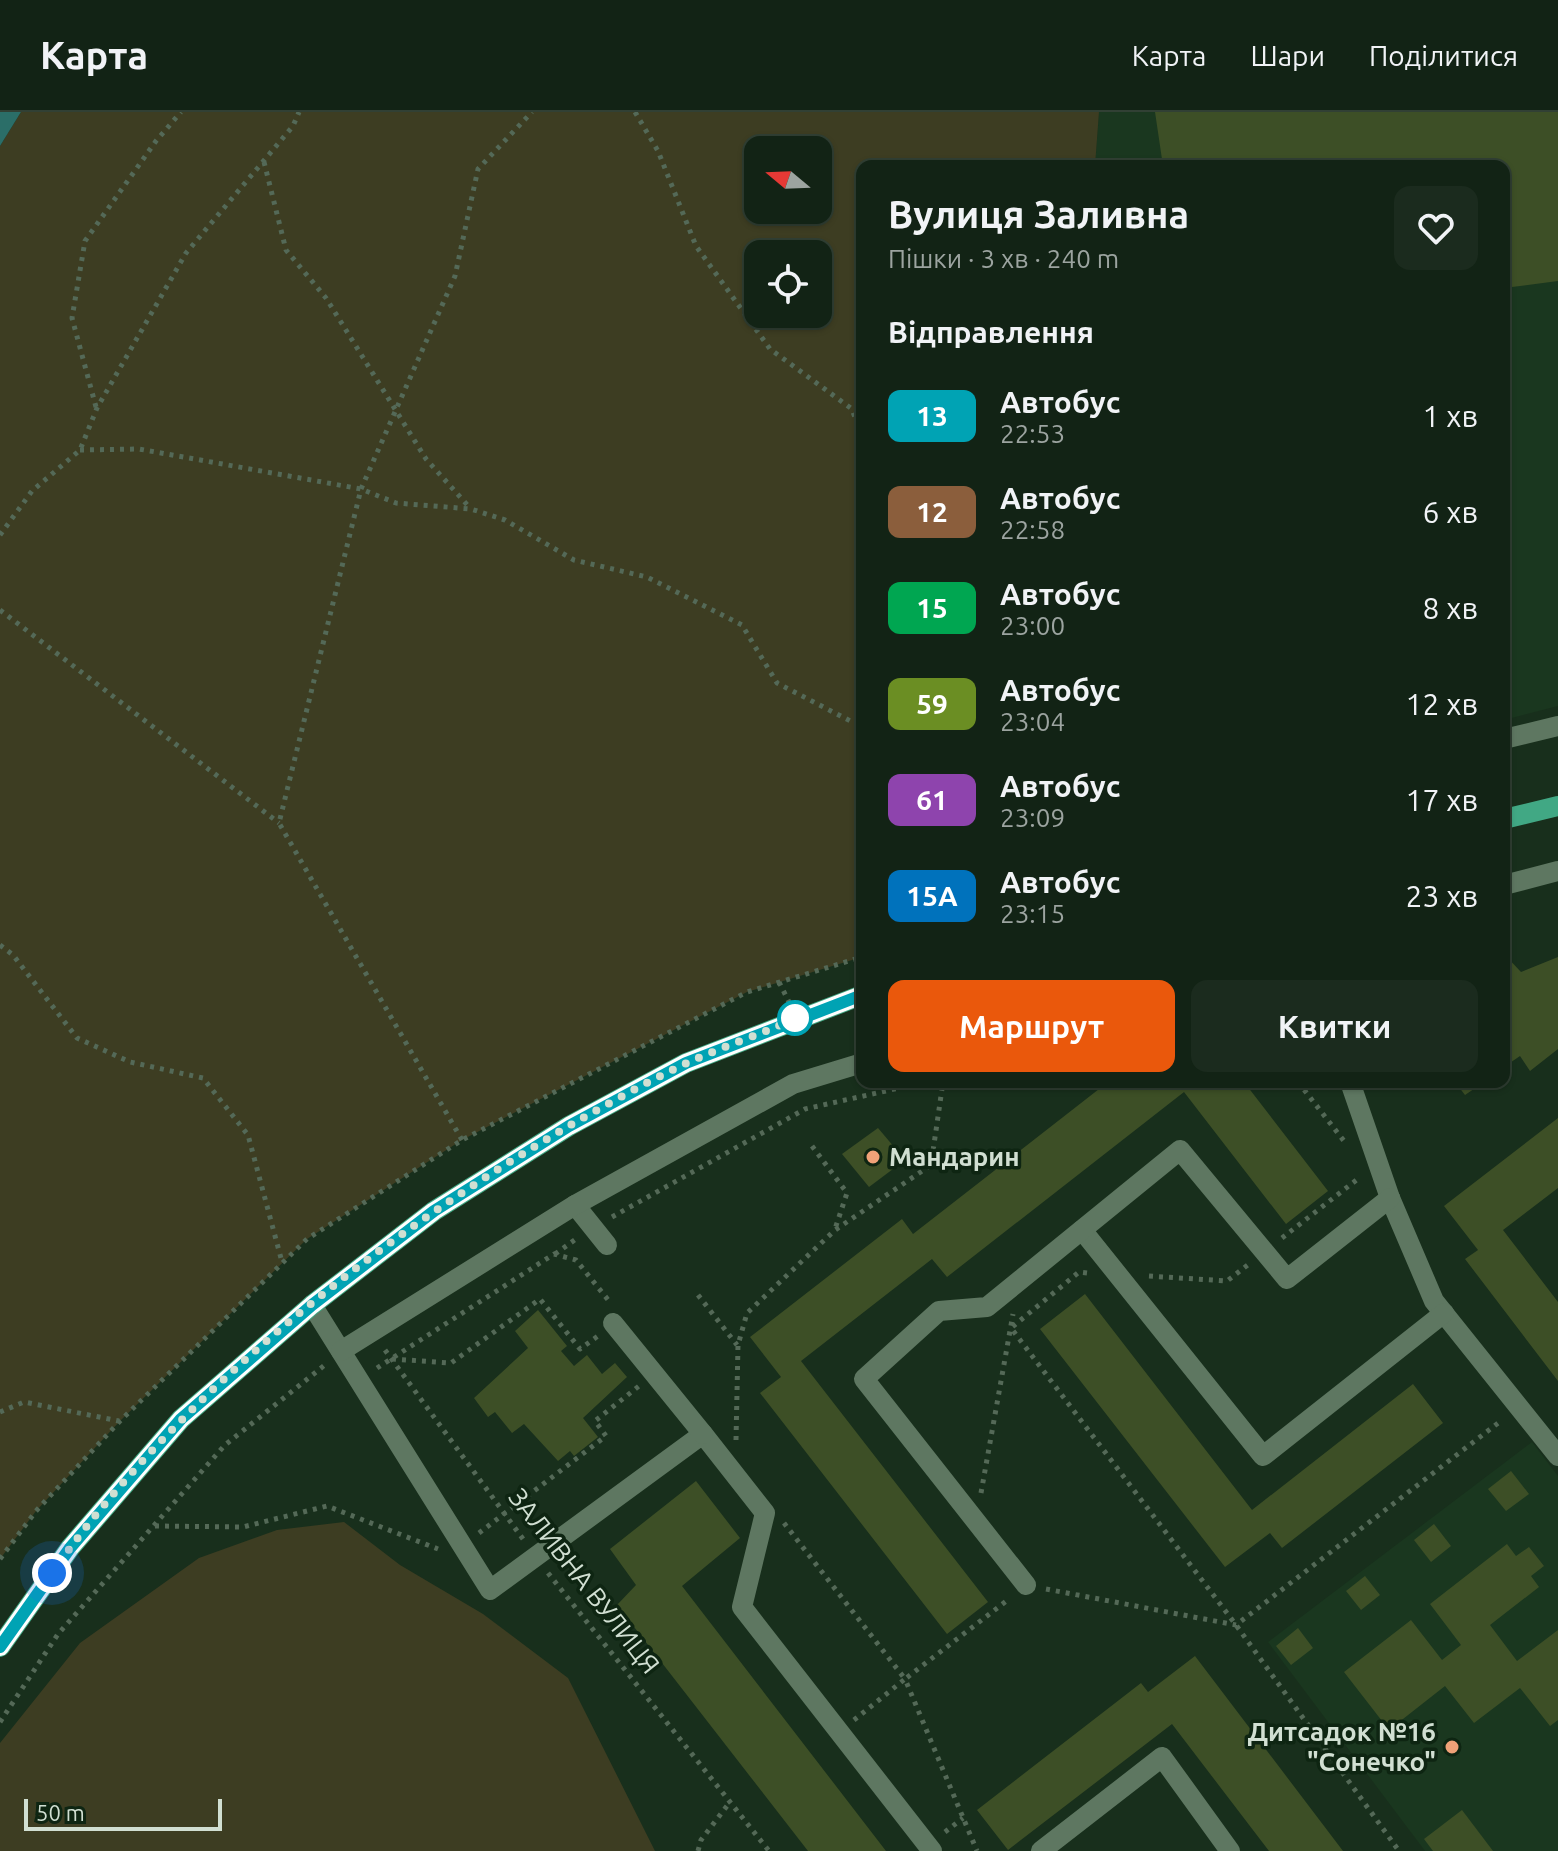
<!DOCTYPE html>
<html lang="uk">
<head>
<meta charset="utf-8">
<style>
	:root { --surface:#122315; --page:#1b2b1e; --text:#f1f3f6; --muted:#9ca4a0; --line:#314034; --accent:#ea580c }
	body { margin:0; font-family:Ubuntu,sans-serif; background:var(--page); color:var(--text); height:100vh; display:flex; flex-direction:column; font-size:30px; white-space:nowrap }
	* { box-sizing:border-box; margin:0 }
	p { font-size:26px; color:var(--muted) }
	.icon { flex:none; width:44px; height:44px; fill:none; stroke:currentColor; stroke-width:2; stroke-linecap:round; stroke-linejoin:round }
	.map { position:relative; flex:1; overflow:hidden }
	.sheet { position:absolute; left:856px; top:48px; width:654px; height:928px; display:flex; flex-direction:column; background:var(--surface); border-radius:16px; box-shadow:0 2px 6px #0004,0 0 0 2px var(--line) }
	.sheet>* { flex:none }
	.badge { padding:0 16px; border-radius:12px; font-size:28px; line-height:52px }
	.needle { width:52px; rotate:289deg }
	.buttons { position:absolute; left:744px; top:24px; display:grid; gap:16px }
	.buttons a { display:grid; place-items:center; width:88px; height:88px; border-radius:16px; background:var(--surface); box-shadow:0 2px 6px #0004,0 0 0 2px var(--line); font-size:40px }
	.scale { position:absolute; left:24px; bottom:20px; width:198px; box-sizing:border-box; padding-left:8px; border:4px solid #d1dfd2; border-top:0; font-size:22px; line-height:28px; white-space:nowrap; color:#d1dfd2; -webkit-text-stroke:6px #0e2512; paint-order:stroke }
	.you { position:absolute; width:40px; height:40px; margin:-20px; border:6px solid #fff; border-radius:50%; background:#1a73e8; box-shadow:0 0 0 12px #1a73e833 }
	.map>.badge { position:absolute; translate:-50% -50%; box-shadow:0 0 0 4px #fff }
	h2 { padding:0 32px; font-size:30px; line-height:72px }
	.round { display:grid; place-items:center; flex:none; width:84px; height:84px; border-radius:16px; background:var(--page) }
	.head { display:flex; align-items:center; justify-content:space-between; height:136px; padding:0 32px }
	h1 { font-size:38px; font-weight:700; line-height:60px }
	.action { display:flex; gap:16px; margin-top:auto; padding:16px 32px }
	.action a { flex:1; height:92px; border-radius:16px; background:var(--accent); color:#fff; font-size:32px; font-weight:700; line-height:92px; text-align:center }
	.action a+a { background:var(--page); color:var(--text) }
	ul { padding:0; list-style:none }
	li { display:flex; align-items:center; gap:24px; height:96px; padding:0 32px }
	li div { flex:1 }
	li b { display:block; font-size:30px }
	li em { font-style:normal }
	li .badge { min-width:88px; font-weight:700; text-align:center }
	header { display:flex; align-items:center; gap:48px; box-sizing:border-box; height:112px; padding:0 40px; background:var(--surface); border-bottom:2px solid var(--line) }
	header strong { font-size:38px }
	nav { display:flex; gap:44px; margin-inline-start:auto; font-size:28px }
	.map>svg:first-child { display:block }
	.built { fill:#1a371f }
	.green { fill:#3d3d22; fill-rule:evenodd }
	.water { fill:#2b6e68 }
	.building { fill:#3d4f26 }
	.lines { fill:none; stroke-linecap:round; stroke-linejoin:round }
	.path { stroke:#546957; stroke-width:5; stroke-dasharray:4 6; stroke-linecap:butt }
	.minor { stroke:#5e7761; stroke-width:20 }
	.major { stroke:#41a884; stroke-width:20 }
	.line-casing { stroke:#fff; stroke-width:18 }
	.line { stroke:#00a3b4; stroke-width:12 }
	.walk { stroke:#d1dfd2; stroke-width:8; stroke-dasharray:0 14.4 }
	.stop-dot { fill:#fff; stroke:#00a3b4; stroke-width:4 }
	.poi-dot { fill:#f0a278; stroke:#0e2512; stroke-width:3 }
	.labels { text-anchor:middle; stroke-width:7; stroke-linejoin:round; paint-order:stroke }
	.poi-label { font-size:26px; font-weight:bold; fill:#d1dfd2; stroke:#0e2512; text-anchor:start }
	.street-label { font-size:26px; fill:#d1dfd2; stroke:#0e2512 }
</style>
</head>
<body>
<header>
<strong>Карта</strong>
<nav><a>Карта</a><a>Шари</a><a>Поділитися</a></nav>
</header>
<div class="map">
<svg width="1558" height="1739" viewBox="0 0 1558 1739">
	<rect width="100%" height="100%" fill="#182f1c"/>
	<!-- built -->
	<g class="built">
		<polygon points="1099,0 1558,0 1558,594 1504,608 1504,54 1095,54"/>
		<polygon points="1532,1330 1558,1364 1558,1739 1425,1739 1268,1530"/>
	</g>
	<!-- green -->
	<g class="green">
		<path d="M 21,0 L 1099,0 L 1095,54 L 862,54 L 862,845 L 747,880 L 462,1028 L 307,1127 L 120,1309 L 36,1399 L 0,1447 L 0,34 ZM 758,38 L 818,38 L 818,98 L 758,98 ZM 758,142 L 818,142 L 818,202 L 758,202 Z"/>
		<polygon points="344,1410 400,1453 483,1502 568,1566 655,1739 0,1739 0,1631 80,1531 199,1446 277,1418"/>
	</g>
	<!-- water -->
	<polygon class="water" points="0,0 21,0 0,34"/>
	<!-- building -->
	<g class="building">
		<polygon points="1155,0 1558,0 1558,169 1504,176 1504,54 1163,54"/>
		<polygon points="1506,844 1521,860 1558,845 1558,937 1530,959 1520,944 1504,955"/>
		<polygon points="1108,970 1244,970 1328,1079 1286,1112 1184,980 947,1165 932,1147 801,1249 988,1490 947,1522 760,1281 781,1265 750,1225 902,1107 913,1122"/>
		<polygon points="1455,970 1484,970 1465,983"/>
		<polygon points="1558,1006 1558,1076 1503,1118 1558,1190 1558,1269 1465,1147 1478,1138 1444,1094"/>
		<polygon points="878,1016 905,1048 869,1075 842,1042"/>
		<polygon points="1085,1182 1252,1398 1413,1272 1443,1311 1282,1436 1270,1421 1225,1455 1040,1217"/>
		<polygon points="538,1198 567,1234 561,1239 574,1254 587,1243 602,1262 615,1251 627,1265 583,1306 598,1325 574,1344 570,1339 558,1349 524,1312 512,1321 495,1300 488,1305 474,1286 528,1236 515,1219"/>
		<polygon points="1511,1359 1529,1382 1506,1399 1488,1377"/>
		<polygon points="696,1369 740,1426 682,1474 886,1739 808,1739 617,1493 636,1473 610,1437"/>
		<polygon points="1434,1412 1451,1434 1431,1450 1414,1428"/>
		<polygon points="1507,1432 1516,1444 1529,1435 1544,1454 1531,1464 1539,1475 1490,1513 1517,1549 1558,1518 1558,1608 1550,1614 1520,1576 1474,1611 1445,1574 1389,1618 1344,1560 1411,1508 1442,1548 1461,1533 1430,1492"/>
		<polygon points="1365,1464 1380,1483 1361,1498 1346,1479"/>
		<polygon points="1298,1516 1313,1536 1291,1553 1276,1534"/>
		<polygon points="1195,1544 1343,1739 1269,1739 1172,1612 1008,1738 977,1698 1141,1571 1148,1580"/>
		<polygon points="1462,1698 1493,1739 1433,1739 1424,1727"/>
	</g>
	<g class="lines">
		<!-- path -->
		<g class="path">
			<polyline points="635,0 658,39 696,134 770,237 852,297 862,326"/>
			<polyline points="264,50 286,138 326,186 426,347 471,397"/>
			<polyline points="96,295 72,206 85,129 156,29 181,0"/>
			<polyline points="80,338 139,337 361,377 396,391 471,397 505,408 574,448 647,465 742,513 777,571 862,615"/>
			<polyline points="0,423 32,379 80,338 97,296 186,141 293,14 299,0"/>
			<polyline points="0,498 279,711"/>
			<polyline points="0,833 13,843 77,926 130,950 203,966 248,1023 282,1150"/>
			<polyline points="779,870 789,890"/>
			<polyline points="1298,970 1344,1029"/>
			<polyline points="462,1028 279,711 361,377 455,164 478,57 532,0"/>
			<polyline points="812,1034 847,1081 835,1117"/>
			<polyline points="612,1105 805,997 926,970"/>
			<polyline points="1282,1126 1359,1066"/>
			<polyline points="555,1142 576,1127"/>
			<polyline points="1087,1161 1079,1160 1011,1216 1236,1513 1399,1739"/>
			<polyline points="1149,1164 1227,1169 1249,1152"/>
			<polyline points="698,1183 737,1233"/>
			<polyline points="385,1238 523,1427"/>
			<polyline points="392,1247 451,1251 540,1187 580,1237 598,1224"/>
			<polyline points="377,1256 554,1142 576,1148 609,1189"/>
			<polyline points="0,1300 24,1290 119,1309"/>
			<polyline points="736,1328 738,1233 747,1201 835,1118 931,1053 943,970"/>
			<polyline points="981,1381 1013,1202"/>
			<polyline points="784,1411 905,1567 1009,1487"/>
			<polyline points="155,1414 243,1415 327,1394 438,1437"/>
			<polyline points="479,1421 606,1324 595,1309 639,1274"/>
			<polyline points="0,1447 36,1399 120,1309 307,1127 462,1028 747,880 862,845"/>
			<polyline points="548,1461 769,1739"/>
			<polyline points="1046,1477 1236,1513 1502,1308"/>
			<polyline points="854,1608 905,1567 977,1739"/>
			<polyline points="0,1610 58,1522 225,1333 326,1252"/>
			<polyline points="945,1720 963,1706"/>
			<polyline points="698,1739 701,1728 730,1690"/>
		</g>
		<!-- minor -->
		<g class="minor">
			<polyline points="1504,627 1558,614"/>
			<polyline points="1504,773 1558,759"/>
			<polyline points="1350,970 1390,1086 1434,1189 1558,1344"/>
			<polyline points="575,1093 607,1133"/>
			<polyline points="1082,1118 1263,1344 1444,1201"/>
			<polyline points="312,1193 490,1478 703,1322 765,1401 742,1495 932,1739"/>
			<polyline points="613,1211 703,1322"/>
			<polyline points="341,1239 575,1093 793,972 862,951"/>
			<polyline points="1026,1473 864,1267 939,1199 987,1195 1180,1038 1287,1167 1390,1086"/>
			<polyline points="1041,1739 1162,1645 1230,1739"/>
		</g>
		<!-- major -->
		<g class="major">
			<polyline points="1504,707 1558,694"/>
			<polyline points="0,1535 70,1436 181,1307 312,1193 434,1099 569,1014 686,951 862,883"/>
		</g>
	</g>
	<g class="lines">
		<defs>
			<polyline id="line" points="0,1535 70,1436 181,1307 312,1193 434,1099 569,1014 686,951 862,883"/>
		</defs>
		<!-- line casing -->
		<use href="#line" class="line-casing"/>
		<!-- line -->
		<use href="#line" class="line"/>
		<!-- walk -->
		<path class="walk" d="M 52,1461 C 178,1281 381,1124 569,1014 C 607,992 647,970 687,951 C 721,935 766,921 795,906"/>
	</g>
	<!-- markers -->
	<circle class="stop-dot" cx="795" cy="906" r="16"/>
	<g class="poi-dot">
		<circle cx="873" cy="1045" r="8"/>
		<circle cx="1452" cy="1635" r="8"/>
	</g>
	<g class="labels">
		<!-- poi labels -->
		<g class="poi-label">
			<text x="889" y="1054">Мандарин</text>
			<text x="1436" y="1629" text-anchor="end">Дитсадок №16<tspan x="1436" dy="30">"Сонечко"</tspan></text>
		</g>
		<!-- street labels -->
		<g class="street-label">
			<text transform="translate(584 1469) rotate(52)" y="9">ЗАЛИВНА ВУЛИЦЯ</text>
		</g>
	</g>
</svg>
<div class="buttons">
<a><svg class="needle" viewBox="-14 -14 28 28"><path d="M0-13l5 13h-10z" fill="#e53935"/><path d="M0 13l5-13h-10z" fill="#9ca4a0"/></svg></a>
<a><svg class="icon" aria-label="locate" viewBox="0 0 24 24"><circle cx="12" cy="12" r="6"/><path d="M12 2v4M12 18v4M2 12h4M18 12h4"/></svg></a>
</div>
<div class="scale">50 m</div>
<div class="you" style="left:52px;top:1461px"></div>
<section class="sheet">
<div class="head"><div><h1>Вулиця Заливна</h1><p>Пішки · 3 хв · 240 m</p></div><a class="round"><svg class="icon" aria-label="heart" viewBox="0 0 24 24"><path d="M12 20l-8-8c-3-5 5-10 8-4 3-6 11-1 8 4z"/></svg></a></div>
<h2>Відправлення</h2>
<ul>
<li><span class="badge" style="background:#00a3b4;color:#fff">13</span><div><b>Автобус</b><p>22:53</p></div><em>1 хв</em></li>
<li><span class="badge" style="background:#8b5e3c;color:#fff">12</span><div><b>Автобус</b><p>22:58</p></div><em>6 хв</em></li>
<li><span class="badge" style="background:#00a651;color:#fff">15</span><div><b>Автобус</b><p>23:00</p></div><em>8 хв</em></li>
<li><span class="badge" style="background:#6b8e23;color:#fff">59</span><div><b>Автобус</b><p>23:04</p></div><em>12 хв</em></li>
<li><span class="badge" style="background:#8e44ad;color:#fff">61</span><div><b>Автобус</b><p>23:09</p></div><em>17 хв</em></li>
<li><span class="badge" style="background:#0072bc;color:#fff">15А</span><div><b>Автобус</b><p>23:15</p></div><em>23 хв</em></li>
</ul>
<div class="action"><a>Маршрут</a><a>Квитки</a></div>
</section>
</div>
</body>
</html>
